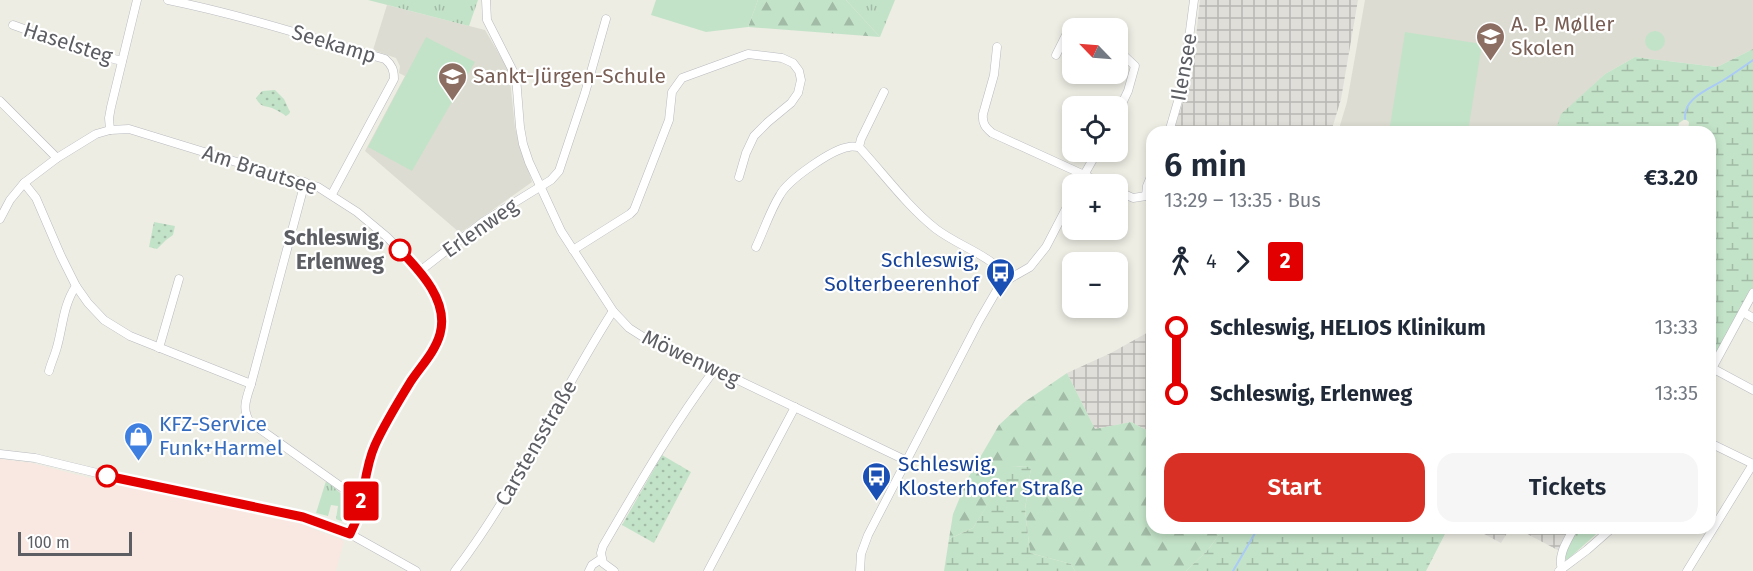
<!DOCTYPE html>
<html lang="en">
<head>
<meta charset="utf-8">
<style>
	:root { --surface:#fff; --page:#f6f6f7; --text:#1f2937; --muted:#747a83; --accent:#d93025 }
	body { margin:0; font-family:"Fira Sans",sans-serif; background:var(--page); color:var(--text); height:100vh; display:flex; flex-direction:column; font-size:22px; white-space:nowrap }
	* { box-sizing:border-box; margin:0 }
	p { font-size:20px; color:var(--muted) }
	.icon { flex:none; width:33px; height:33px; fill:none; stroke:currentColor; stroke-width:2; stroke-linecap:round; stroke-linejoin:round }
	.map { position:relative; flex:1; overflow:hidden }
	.details { position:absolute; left:1146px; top:126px; width:570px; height:408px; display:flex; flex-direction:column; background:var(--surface); border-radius:18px; box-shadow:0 3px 9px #0003 }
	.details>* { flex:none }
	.badge { padding:0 12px; border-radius:4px; font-size:21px; line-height:39px }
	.needle { width:39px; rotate:295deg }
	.fabs { position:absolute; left:1062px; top:18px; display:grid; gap:12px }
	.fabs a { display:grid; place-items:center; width:66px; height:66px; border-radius:12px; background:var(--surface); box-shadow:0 3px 9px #0003; font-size:30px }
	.scale { position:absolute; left:18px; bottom:15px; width:114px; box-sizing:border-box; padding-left:6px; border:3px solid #5c5e63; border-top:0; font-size:16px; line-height:21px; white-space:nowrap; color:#5c5e63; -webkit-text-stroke:4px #fff; paint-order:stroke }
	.map>.badge { position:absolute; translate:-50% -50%; box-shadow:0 0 0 3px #fff }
	.legs { display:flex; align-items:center; gap:9px; height:66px; padding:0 18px; font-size:20px }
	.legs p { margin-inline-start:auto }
	.headline { display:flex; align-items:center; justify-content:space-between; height:102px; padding:0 18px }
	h1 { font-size:33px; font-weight:600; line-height:45px }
	.button { display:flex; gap:12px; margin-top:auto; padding:12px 18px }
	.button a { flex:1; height:69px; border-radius:18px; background:var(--accent); color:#fff; font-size:24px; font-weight:600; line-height:69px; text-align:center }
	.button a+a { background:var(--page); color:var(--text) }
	ul { padding:0 18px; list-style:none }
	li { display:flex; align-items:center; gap:21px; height:66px; font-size:22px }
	li i { display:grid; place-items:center; width:9px; height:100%; margin:0 8px; background:currentColor }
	li i::after { content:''; width:15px; height:15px; margin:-8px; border:4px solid; border-radius:50%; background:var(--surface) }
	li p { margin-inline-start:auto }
	li:first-child i { background:linear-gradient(#0000 50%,currentColor 0) }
	li:last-child i { background:linear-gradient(currentColor 50%,#0000 0) }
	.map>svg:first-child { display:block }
	.industrial { fill:url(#industrial-grid) }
	.education { fill:#dddcd2 }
	.medical { fill:#f9e7e1 }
	.grass { fill:url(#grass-tufts) }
	.forest { fill:url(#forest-firs) }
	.wetland { fill:url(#wetland-marsh) }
	.park { fill:url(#park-dots) }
	.garden { fill:#c3e3c8 }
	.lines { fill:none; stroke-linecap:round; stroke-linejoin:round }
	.stream { stroke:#aacaf7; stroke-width:2 }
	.minor-casing { stroke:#b9babf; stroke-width:9 }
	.minor { stroke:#fff; stroke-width:8 }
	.line-1-casing { stroke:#fff; stroke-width:14 }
	.line-1 { stroke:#e30000; stroke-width:9 }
	.stop-1-dot { fill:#fff; stroke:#e30000; stroke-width:3 }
	.labels { text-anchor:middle; stroke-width:4.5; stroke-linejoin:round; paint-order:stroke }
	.education-label { font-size:21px; fill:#785e54; stroke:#fff; text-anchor:start }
	.street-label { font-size:21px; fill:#5c5e63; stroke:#fff }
	.stop-label { font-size:21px; font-weight:bold; fill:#5c5e63; stroke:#fff; text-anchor:end }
	.transit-label { font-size:21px; fill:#164399; stroke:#fff; text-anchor:end }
	.shop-label { font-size:21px; fill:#366cbe; stroke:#fff; text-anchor:start }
</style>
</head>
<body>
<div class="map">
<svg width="1753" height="571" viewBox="0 0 1753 571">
	<defs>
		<pattern id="industrial-grid" width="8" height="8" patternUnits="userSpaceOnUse" patternTransform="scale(1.5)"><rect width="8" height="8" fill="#dfded8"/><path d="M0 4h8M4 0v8" fill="none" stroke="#b8b7b3"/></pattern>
		<pattern id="grass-tufts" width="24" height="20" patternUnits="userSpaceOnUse" patternTransform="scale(1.5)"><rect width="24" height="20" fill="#c3e3c8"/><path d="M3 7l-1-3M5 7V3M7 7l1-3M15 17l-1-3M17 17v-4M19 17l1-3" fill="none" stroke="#a2bba6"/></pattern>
		<pattern id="forest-firs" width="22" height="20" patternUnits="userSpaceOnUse" patternTransform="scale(1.5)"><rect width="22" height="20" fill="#c3e3c8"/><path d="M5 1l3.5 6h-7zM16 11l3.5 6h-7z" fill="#a2bba6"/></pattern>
		<pattern id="wetland-marsh" width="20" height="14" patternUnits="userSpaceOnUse" patternTransform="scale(1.5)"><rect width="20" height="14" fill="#c3e3c8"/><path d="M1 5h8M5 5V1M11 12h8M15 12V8" fill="none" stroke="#a2bba6"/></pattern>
		<pattern id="park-dots" width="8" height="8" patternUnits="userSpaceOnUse" patternTransform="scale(1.5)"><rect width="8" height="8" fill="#c3e3c8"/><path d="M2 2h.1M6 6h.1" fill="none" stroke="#a2bba6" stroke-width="1.8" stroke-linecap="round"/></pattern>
	</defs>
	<rect width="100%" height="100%" fill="#edede4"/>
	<!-- industrial -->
	<g class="industrial">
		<polygon points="1200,0 1358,0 1341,99 1331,132 1173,132 1192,75"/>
		<polygon points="1152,330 1152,433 1131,422 1095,429 1067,373 1111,353"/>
		<polygon points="1473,528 1510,528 1501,543"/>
		<polygon points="1516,528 1577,528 1565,554"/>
	</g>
	<!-- education -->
	<g class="education">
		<polygon points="1365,0 1753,0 1753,49 1717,67 1635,57 1605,74 1562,114 1555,132 1338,132 1347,102"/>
		<polygon points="387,5 485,30 509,71 515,128 532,182 460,233 365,151 405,76 399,73 400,66 396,58 373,50"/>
	</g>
	<!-- medical -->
	<polygon class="medical" points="0,459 32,463 120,486 257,512 298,523 344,541 336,571 0,571"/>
	<!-- grass -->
	<g class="grass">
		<polygon points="368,0 478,0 469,26"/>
		<polygon points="846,0 895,0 880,37"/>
		<path d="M 326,481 C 334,488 361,506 349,519 C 345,523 340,521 336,519 L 338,506 L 331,505 L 328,516 L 316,513 Z"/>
		<polygon points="1577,528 1603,528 1566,561 1565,554"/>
	</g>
	<!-- forest -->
	<g class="forest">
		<polygon points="758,0 846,0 880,37 748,27"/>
		<polygon points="1067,373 1095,429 1131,422 1152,433 1152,528 1224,528 1207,551 1186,571 1075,571 1071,564 1030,553 1025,509 1031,467 1012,466 973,528 949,539 953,514 968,478 999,425 1023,403"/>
	</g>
	<!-- wetland -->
	<g class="wetland">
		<polygon points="1753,49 1753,288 1710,367 1710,132 1688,132 1689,122 1685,119 1679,123 1678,132 1668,130 1653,132 1555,132 1561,114 1605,74 1635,57 1717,67"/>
		<polygon points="1011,466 1031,467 1025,509 1030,553 1071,564 1075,571 944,571 949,539 973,528"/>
		<polygon points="1224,528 1448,528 1426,571 1186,571 1207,551"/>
	</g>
	<!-- park -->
	<g class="park">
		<path d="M 275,90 L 284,99 L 290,112 L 289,114 L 286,116 C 282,113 277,110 272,108 C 265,106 260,107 256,98 L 262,91 Z"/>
		<polygon points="154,222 175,226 173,235 166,240 157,249 149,247"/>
		<polygon points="662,455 691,472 654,543 622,525"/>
	</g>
	<!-- garden -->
	<g class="garden">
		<polygon points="656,0 758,0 748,27 706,32 651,15"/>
		<circle cx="1655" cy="41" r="10"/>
		<polygon points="1405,32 1482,44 1468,132 1389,132"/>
		<polygon points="426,37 475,62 412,171 368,147"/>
	</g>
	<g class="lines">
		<!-- stream -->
		<g class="stream">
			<path d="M 1685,119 C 1683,99 1707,90 1722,81 C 1732,75 1743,67 1753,60"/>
			<polyline points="1233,571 1258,528"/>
		</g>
		<defs>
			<g id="minor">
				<path d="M 168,0 C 242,15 313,38 385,59 C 392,65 394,70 394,79 L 332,194"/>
				<polyline points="486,0 487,20 516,77 520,127 523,144 529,162 561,231 613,311 629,328 651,342 715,369 905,460"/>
				<polyline points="13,25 94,54 122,61"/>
				<path d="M 997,47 L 994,75 L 983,114 C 982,123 985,127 992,133 L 1104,184"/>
				<polyline points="1118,50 1135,66 1128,91 1118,112"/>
				<polyline points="1056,55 1070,27 1075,28"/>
				<path d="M 884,92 L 861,139 L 859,147 C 884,174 907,206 936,229 C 960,247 991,255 1009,279"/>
				<polyline points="0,101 57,158"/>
				<polyline points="110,130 109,118 111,107 137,0"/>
				<polyline points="1169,132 1183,84 1194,0"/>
				<path d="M 24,183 L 36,198 L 61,256 L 76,286 L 88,303 L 104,320 L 130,336 L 251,384 C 247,397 241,409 250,422 L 347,491 L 361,499"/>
				<polyline points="1079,184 1097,152"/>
				<polyline points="1118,191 1133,198 1146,196"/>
				<polyline points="1146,196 1147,186 1152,174"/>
				<polyline points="0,219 10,200 24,183 57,158 96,134 110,130 129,129 318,187 357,212 387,237 420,271 434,292 441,314 440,333 426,360 393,412 375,445 367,466 359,513 350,534"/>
				<path d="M 756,247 C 764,230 770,211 780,195 C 788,180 832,149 849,147 C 852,146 856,147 859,147"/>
				<polyline points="573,250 630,214 634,210 669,120 672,92 682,78 748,54 782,58 793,63 799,71 801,80 798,93 791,103 768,122 754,136 746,153 739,177"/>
				<polyline points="420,271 483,222 551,180 559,171 585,93 606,19"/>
				<polyline points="1743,312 1753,318"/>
				<polyline points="159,348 179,279"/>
				<polyline points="1712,368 1753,390"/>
				<path d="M 49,371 C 51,363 55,355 57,347 C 63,326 63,305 76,286"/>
				<polyline points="1710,372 1753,293"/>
				<polyline points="251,384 305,182"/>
				<polyline points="1710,443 1753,464"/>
				<polyline points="0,454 35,458 126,480 303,517 350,534 416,571"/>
				<path d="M 1562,569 C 1557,555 1568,540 1574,528"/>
				<path d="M 455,571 C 517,490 558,397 613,311"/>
				<polyline points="589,571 592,565 601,559"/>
				<path d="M 614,571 L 603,563 L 601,553 L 603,546 C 638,486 673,425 715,369"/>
				<polyline points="708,571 795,407"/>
				<polyline points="860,571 861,554 868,535 979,321 997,290 1009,279 1030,267 1046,247 1072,197"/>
				<polyline points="1559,571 1587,550 1612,528"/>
				<polyline points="1687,571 1753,464"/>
			</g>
		</defs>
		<!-- minor casing -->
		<use href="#minor" class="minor-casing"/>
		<!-- minor -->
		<use href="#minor" class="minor"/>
	</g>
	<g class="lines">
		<defs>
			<path id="line-1" d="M 107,476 L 303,517 L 350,534 C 353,527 357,520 359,512 C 365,490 365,467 375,445 C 385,423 398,402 411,381 C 421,366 435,352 440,334 C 449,301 421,272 400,250"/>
		</defs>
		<!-- line-1 casing -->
		<use href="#line-1" class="line-1-casing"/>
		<!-- line-1 -->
		<use href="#line-1" class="line-1"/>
	</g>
	<!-- icons -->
	<defs>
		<symbol id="school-pin" viewBox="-11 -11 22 30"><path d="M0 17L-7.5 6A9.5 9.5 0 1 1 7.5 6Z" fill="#8d6e63" stroke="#fff"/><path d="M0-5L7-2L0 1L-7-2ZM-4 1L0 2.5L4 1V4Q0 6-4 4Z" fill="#fff"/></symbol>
		<symbol id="bus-pin" viewBox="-11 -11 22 30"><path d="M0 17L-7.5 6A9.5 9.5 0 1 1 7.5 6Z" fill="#1a4fb4" stroke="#fff"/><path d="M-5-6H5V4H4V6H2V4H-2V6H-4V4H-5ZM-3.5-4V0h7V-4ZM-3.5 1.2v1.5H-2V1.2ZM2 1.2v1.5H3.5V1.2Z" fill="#fff"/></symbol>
		<symbol id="shop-pin" viewBox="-11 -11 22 30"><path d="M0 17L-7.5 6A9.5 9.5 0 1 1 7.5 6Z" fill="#3f7fe0" stroke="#fff"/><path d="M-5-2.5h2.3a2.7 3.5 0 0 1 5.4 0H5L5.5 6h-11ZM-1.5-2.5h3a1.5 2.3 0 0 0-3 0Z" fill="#fff"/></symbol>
	</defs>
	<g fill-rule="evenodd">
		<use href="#school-pin" x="1474" y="20" width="33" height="45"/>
		<use href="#school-pin" x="436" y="60" width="33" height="45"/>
		<use href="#bus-pin" x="984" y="256" width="33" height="45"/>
		<use href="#shop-pin" x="122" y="420" width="33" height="45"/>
		<use href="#bus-pin" x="860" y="460" width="33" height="45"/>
	</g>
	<!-- markers -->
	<g class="stop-1-dot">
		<circle cx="400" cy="250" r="10"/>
		<circle cx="107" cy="476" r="10"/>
	</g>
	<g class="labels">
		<!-- education labels -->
		<g class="education-label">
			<text x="1511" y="31">A. P. Møller<tspan x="1511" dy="24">Skolen</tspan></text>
			<text x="473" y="83">Sankt-Jürgen-Schule</text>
		</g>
		<!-- street labels -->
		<g class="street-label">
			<text transform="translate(68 43) rotate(18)" y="7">Haselsteg</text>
			<text transform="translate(334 44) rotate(17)" y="7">Seekamp</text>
			<text transform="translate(1184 67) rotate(-80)" y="7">Ilensee</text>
			<text transform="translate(260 170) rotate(18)" y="7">Am Brautsee</text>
			<text transform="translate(480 228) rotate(-35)" y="7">Erlenweg</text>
			<text transform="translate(691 358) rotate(25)" y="7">Möwenweg</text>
			<text transform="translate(536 443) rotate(-60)" y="7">Carstensstraße</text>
		</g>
		<!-- stop labels -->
		<g class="stop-label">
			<text x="384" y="245">Schleswig,<tspan x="384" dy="24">Erlenweg</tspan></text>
		</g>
		<!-- transit labels -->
		<g class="transit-label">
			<text x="979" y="267">Schleswig,<tspan x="979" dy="24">Solterbeerenhof</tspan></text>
			<text x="898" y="471" text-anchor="start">Schleswig,<tspan x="898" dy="24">Klosterhofer Straße</tspan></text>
		</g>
		<!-- shop labels -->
		<g class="shop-label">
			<text x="159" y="431">KFZ-Service<tspan x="159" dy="24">Funk+Harmel</tspan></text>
		</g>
	</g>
</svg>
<div class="fabs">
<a><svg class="needle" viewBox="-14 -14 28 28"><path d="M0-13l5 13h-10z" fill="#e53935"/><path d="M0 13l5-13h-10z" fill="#747a83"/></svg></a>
<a><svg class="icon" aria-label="locate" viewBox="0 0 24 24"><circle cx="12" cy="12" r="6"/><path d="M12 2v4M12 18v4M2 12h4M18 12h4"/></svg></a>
<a>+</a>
<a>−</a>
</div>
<div class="scale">100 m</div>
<b class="badge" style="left:361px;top:501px;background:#e30000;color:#fff">2</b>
<section class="details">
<div class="headline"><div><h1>6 min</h1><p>13:29 – 13:35 · Bus</p></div><b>€3.20</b></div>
<div class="legs"><svg class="icon" aria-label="walk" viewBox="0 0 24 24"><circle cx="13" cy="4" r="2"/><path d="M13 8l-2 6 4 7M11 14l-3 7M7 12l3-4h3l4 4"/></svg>4<svg class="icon" aria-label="forward" viewBox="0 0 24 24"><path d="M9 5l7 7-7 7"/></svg><b class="badge" style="background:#e30000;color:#fff">2</b></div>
<ul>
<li><i style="color:#e30000"></i><b>Schleswig, HELIOS Klinikum</b><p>13:33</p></li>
<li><i style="color:#e30000"></i><b>Schleswig, Erlenweg</b><p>13:35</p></li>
</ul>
<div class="button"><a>Start</a><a>Tickets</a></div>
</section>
</div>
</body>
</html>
